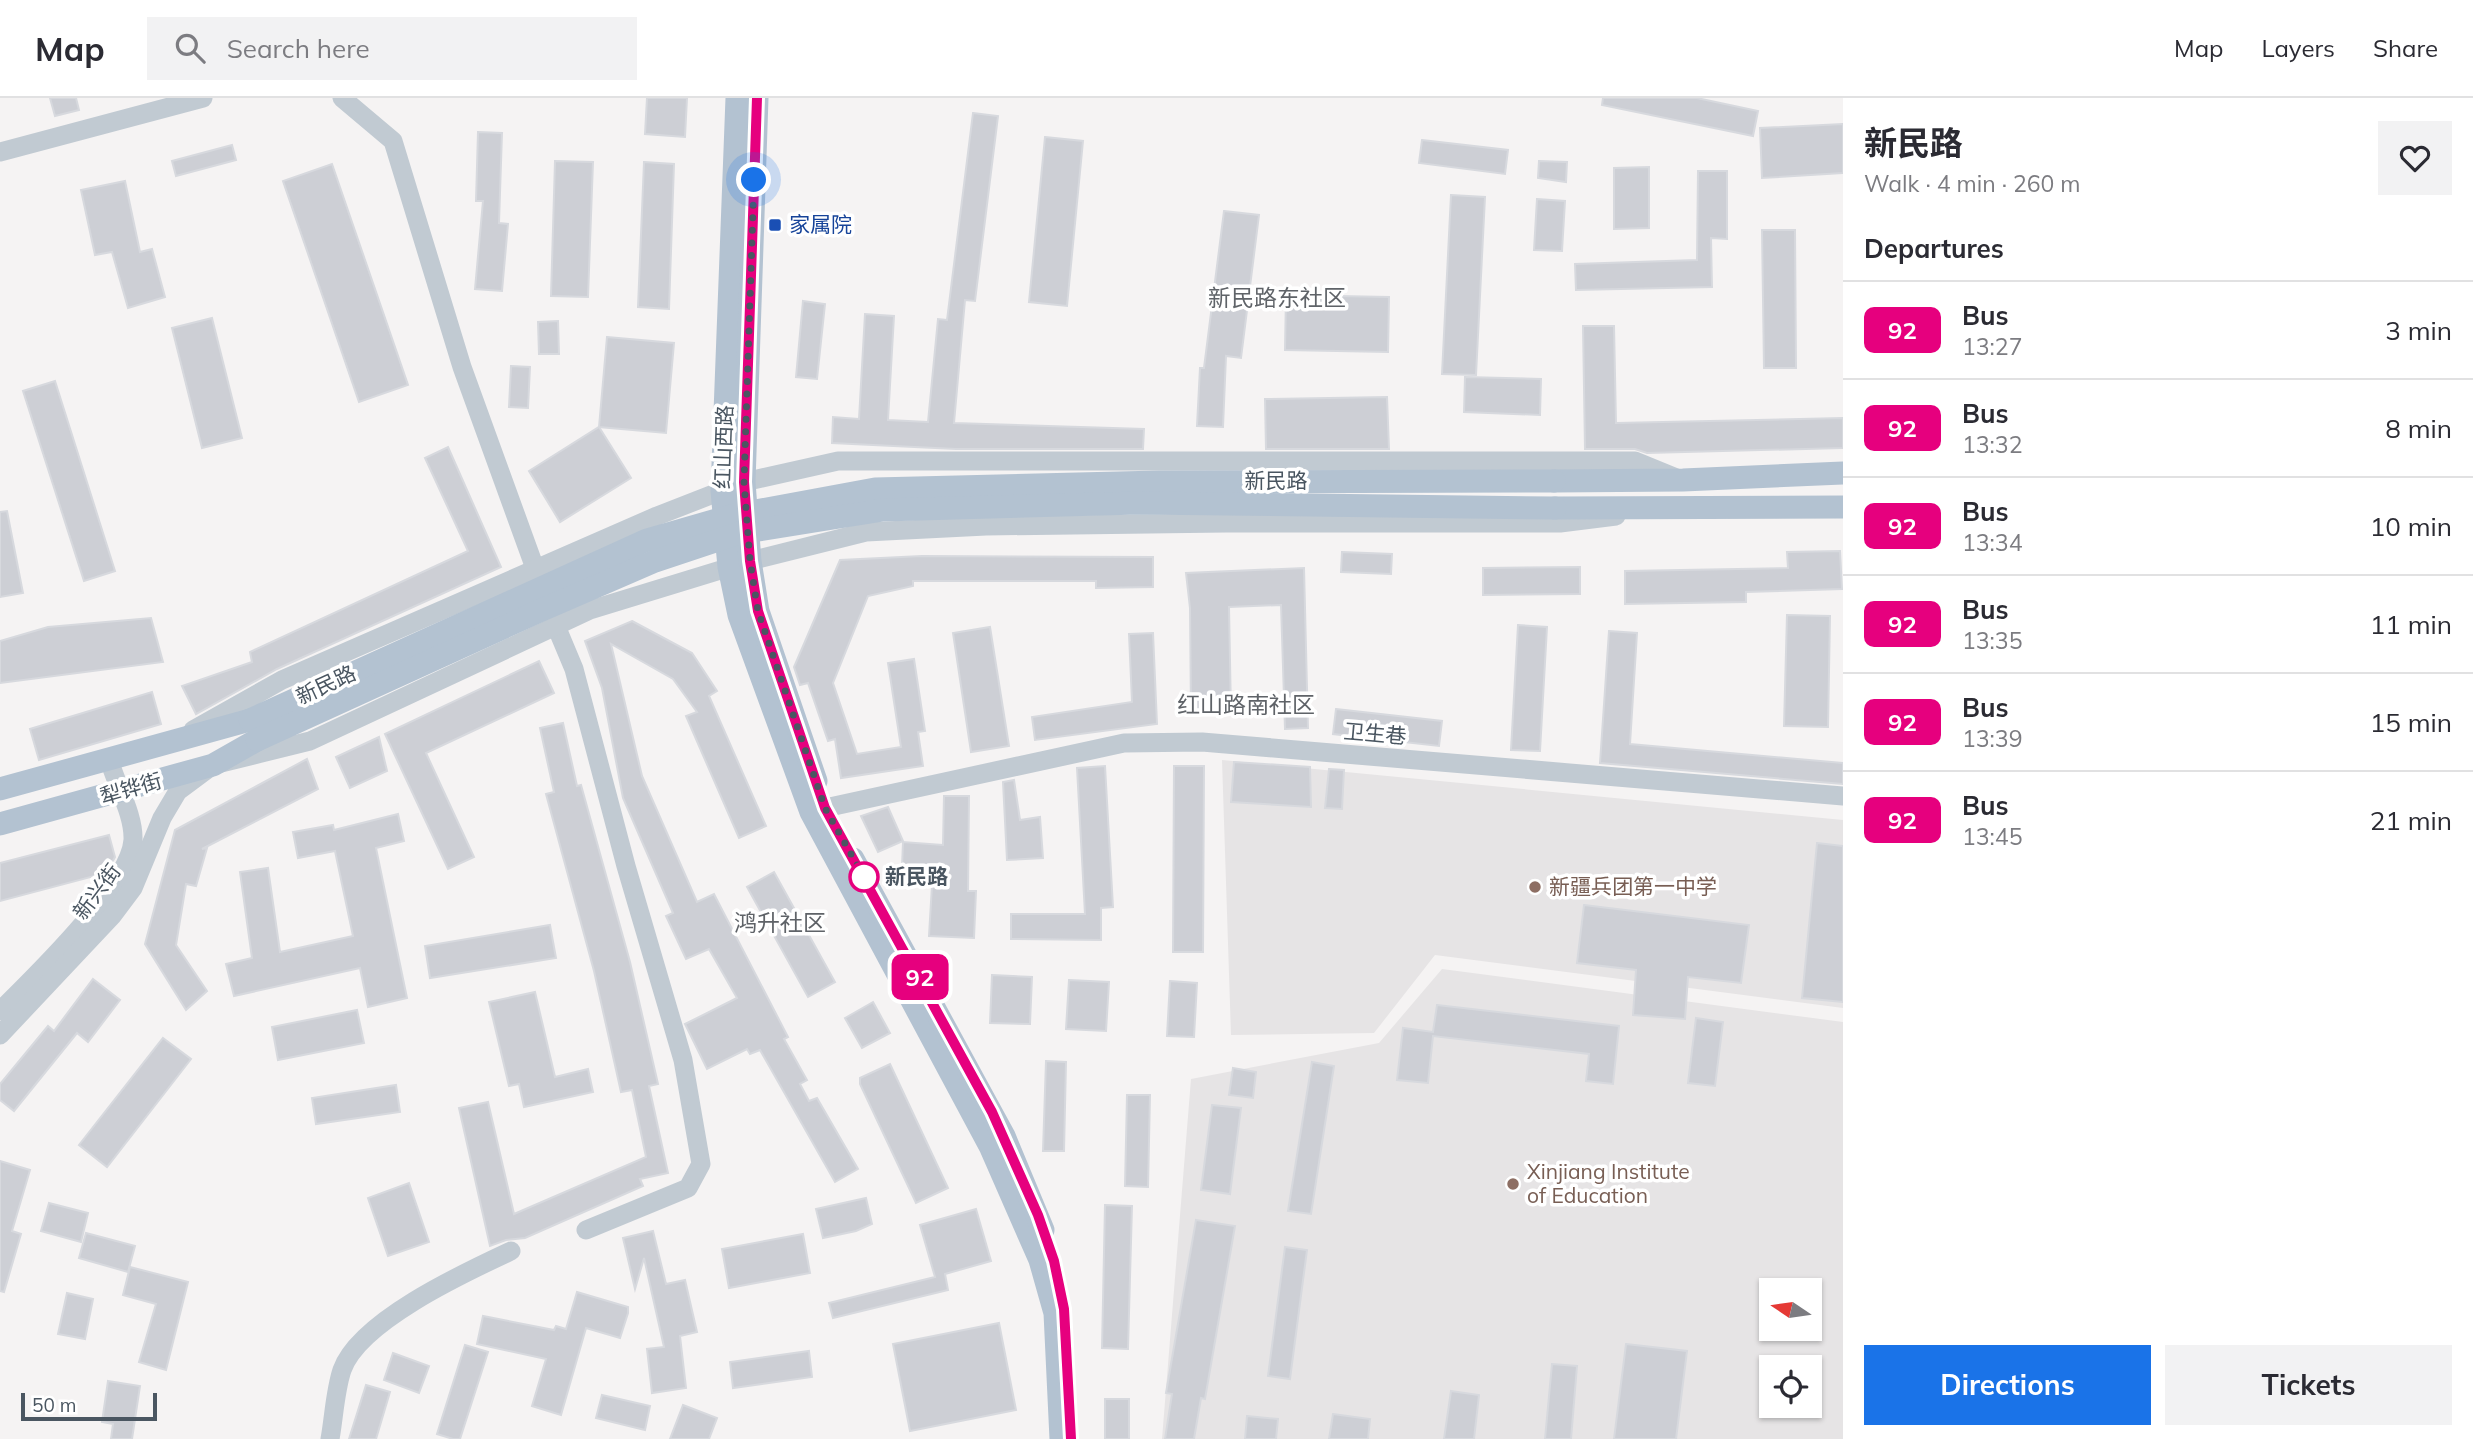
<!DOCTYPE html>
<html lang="en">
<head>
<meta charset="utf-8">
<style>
	:root { --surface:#fff; --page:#f2f2f3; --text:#2b2b33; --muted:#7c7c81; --line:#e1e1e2; --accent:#1a73e8 }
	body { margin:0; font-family:Mulish,"Noto Sans SC",sans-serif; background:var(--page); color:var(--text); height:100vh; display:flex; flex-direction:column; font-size:26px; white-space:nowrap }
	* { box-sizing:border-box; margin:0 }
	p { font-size:23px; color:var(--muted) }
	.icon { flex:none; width:38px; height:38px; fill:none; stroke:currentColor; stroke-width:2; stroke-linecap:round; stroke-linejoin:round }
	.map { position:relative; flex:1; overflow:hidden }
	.details { display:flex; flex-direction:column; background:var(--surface); width:630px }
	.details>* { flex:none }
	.badge { padding:0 14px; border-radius:10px; font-size:24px; line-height:46px }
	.needle { width:46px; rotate:283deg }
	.buttons { position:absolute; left:1759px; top:1180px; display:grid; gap:14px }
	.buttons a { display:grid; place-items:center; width:63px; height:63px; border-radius:0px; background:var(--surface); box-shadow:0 2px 5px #0004; font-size:35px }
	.scale { position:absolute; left:21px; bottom:18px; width:136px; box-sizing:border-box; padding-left:7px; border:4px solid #4a5661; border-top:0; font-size:19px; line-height:24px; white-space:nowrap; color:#4a5661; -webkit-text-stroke:5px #fff; paint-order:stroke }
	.you { position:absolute; width:35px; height:35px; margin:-18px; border:5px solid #fff; border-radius:50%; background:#1a73e8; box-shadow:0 0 0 10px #1a73e833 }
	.map>.badge { position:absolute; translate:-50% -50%; box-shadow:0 0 0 4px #fff }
	h2 { padding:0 21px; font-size:26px; line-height:63px }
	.round { display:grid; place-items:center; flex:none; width:74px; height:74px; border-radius:0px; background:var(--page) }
	.headline { display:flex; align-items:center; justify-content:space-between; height:119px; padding:0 21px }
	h1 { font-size:33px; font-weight:700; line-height:52px }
	.cta { display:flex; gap:14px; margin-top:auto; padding:14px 21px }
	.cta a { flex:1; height:80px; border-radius:0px; background:var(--accent); color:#fff; font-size:28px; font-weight:700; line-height:80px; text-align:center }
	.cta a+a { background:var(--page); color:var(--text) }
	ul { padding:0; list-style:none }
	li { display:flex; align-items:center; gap:21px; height:98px; padding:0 21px; border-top:2px solid var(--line) }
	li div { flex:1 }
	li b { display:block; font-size:26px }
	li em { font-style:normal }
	li .badge { min-width:77px; font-weight:700; text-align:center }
	header { display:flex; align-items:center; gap:42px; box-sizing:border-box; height:98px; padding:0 35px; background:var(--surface); border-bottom:2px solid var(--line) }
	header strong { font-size:33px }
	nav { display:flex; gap:38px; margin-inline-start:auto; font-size:24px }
	.search { width:490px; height:63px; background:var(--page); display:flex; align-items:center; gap:18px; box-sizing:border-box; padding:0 24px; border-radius:0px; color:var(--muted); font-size:26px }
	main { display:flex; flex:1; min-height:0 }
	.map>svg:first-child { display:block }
	.education { fill:#e6e4e5; fill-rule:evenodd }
	.building { fill:#cdcfd5; stroke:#d7d9de; stroke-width:2 }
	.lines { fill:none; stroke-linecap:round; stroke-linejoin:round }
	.minor { stroke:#c1cad2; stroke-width:19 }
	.major { stroke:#b3c2d1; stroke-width:23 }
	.major-bridge { stroke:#b3c2d1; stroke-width:23 }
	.line-casing { stroke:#fff; stroke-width:16 }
	.line { stroke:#e6007e; stroke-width:10 }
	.walk { stroke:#4a5661; stroke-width:7; stroke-dasharray:0 12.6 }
	.transit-dot { fill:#1a4fb4; stroke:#fff; stroke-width:2.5 }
	.stop-dot { fill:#fff; stroke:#e6007e; stroke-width:3.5 }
	.education-dot { fill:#8d6e63; stroke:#fff; stroke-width:2.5 }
	.labels { text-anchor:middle; stroke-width:7; stroke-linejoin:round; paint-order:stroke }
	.transit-label { font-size:21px; fill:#164399; stroke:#fff; text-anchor:start }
	.street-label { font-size:21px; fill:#4a5661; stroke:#fff }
	.stop-label { font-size:21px; font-weight:bold; fill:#4a5661; stroke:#fff; text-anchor:start }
	.education-label { font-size:21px; fill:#785e54; stroke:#fff; text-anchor:start }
	.neighbourhood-label { font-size:23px; fill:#5f6368; stroke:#fff }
</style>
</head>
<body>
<header>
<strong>Map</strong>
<div class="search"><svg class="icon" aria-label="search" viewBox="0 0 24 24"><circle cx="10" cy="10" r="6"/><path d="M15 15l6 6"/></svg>Search here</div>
<nav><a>Map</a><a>Layers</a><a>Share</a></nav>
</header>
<main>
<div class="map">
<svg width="1843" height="1341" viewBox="0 0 1843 1341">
	<rect width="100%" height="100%" fill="#f5f3f3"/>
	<!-- education -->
	<g class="education">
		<polygon points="1222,662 1843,722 1843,910 1435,857 1374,935 1231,937"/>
		<path d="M 1442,871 L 1843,924 L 1843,1341 L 1162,1341 L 1191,981 L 1379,945 ZM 1771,1192 L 1810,1192 L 1810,1230 L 1771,1230 ZM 1771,1269 L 1810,1269 L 1810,1307 L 1771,1307 Z"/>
	</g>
	<!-- building -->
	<g class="building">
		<polygon points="50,0 76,0 79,12 55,18"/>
		<polygon points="647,0 687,0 685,39 645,36"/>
		<polygon points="1603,0 1697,0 1758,13 1753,38 1602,7"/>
		<polygon points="973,15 998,18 975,203 965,202 954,325 1144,331 1143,351 956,351 832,345 833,319 859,321 865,216 894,218 888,322 928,324 938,221 947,222"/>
		<polygon points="1843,26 1843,75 1762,80 1760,30"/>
		<polygon points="478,34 502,35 499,125 508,126 502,193 475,191 483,103 476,103"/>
		<polygon points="1045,39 1083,43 1067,208 1029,204"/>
		<polygon points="1422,42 1508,52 1505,76 1419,65"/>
		<polygon points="232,47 236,62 176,78 172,63"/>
		<polygon points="555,63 593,64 588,199 551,198"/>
		<polygon points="1539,63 1567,64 1566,84 1538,80"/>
		<polygon points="644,64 674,66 669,211 638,209"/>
		<polygon points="332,66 408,287 359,304 283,83"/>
		<polygon points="1649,69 1649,130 1614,131 1614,70"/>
		<polygon points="1698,73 1727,73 1727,141 1711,140 1712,189 1576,192 1575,166 1697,162"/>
		<polygon points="125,83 140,154 152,151 165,199 128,210 112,154 95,157 81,92"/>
		<polygon points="1451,97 1485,99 1476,277 1442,276"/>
		<polygon points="1537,101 1565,103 1562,153 1534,152"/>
		<polygon points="1224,113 1259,117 1241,260 1226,258 1223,329 1197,328 1200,270 1204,270"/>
		<polygon points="1762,132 1795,132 1796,270 1764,270"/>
		<polygon points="1286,197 1389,199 1388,254 1285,252"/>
		<polygon points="803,203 825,206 817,281 796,279"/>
		<polygon points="212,220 242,340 202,350 172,230"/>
		<polygon points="558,223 559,256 539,256 538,224"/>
		<polygon points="1583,228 1614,228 1616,325 1843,320 1843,350 1647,355 1635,351 1585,351"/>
		<polygon points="607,239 674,245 666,335 599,329"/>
		<polygon points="511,268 530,269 528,310 509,309"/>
		<polygon points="1465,279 1541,281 1540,317 1464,314"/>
		<polygon points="55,283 115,473 84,483 23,293"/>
		<polygon points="1387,299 1389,351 1266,351 1265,301"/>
		<polygon points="599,329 631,380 560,424 529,373"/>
		<polygon points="448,349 501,469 277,571 196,616 182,588 252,564 250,554 468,453 425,360"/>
		<polygon points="7,413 23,495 0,499 0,414"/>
		<polygon points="1840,453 1842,491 1746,494 1746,504 1625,506 1625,473 1788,470 1787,454"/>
		<polygon points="1342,454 1392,456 1391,476 1341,474"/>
		<polygon points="922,458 1153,459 1153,489 1096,490 1096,483 913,483 913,488 868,498 833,585 857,656 901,649 888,565 914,561 925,633 918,634 923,668 841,680 835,641 828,643 808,585 800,587 794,569 840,462"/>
		<polygon points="1580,469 1580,496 1483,497 1483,470"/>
		<polygon points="1304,470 1308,630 1285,631 1281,507 1229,509 1231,616 1191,616 1190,510 1186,475"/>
		<polygon points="1787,517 1830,518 1828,629 1784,628"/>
		<polygon points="151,520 163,564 0,585 0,543 48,529"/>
		<polygon points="632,523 692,555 717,593 709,598 766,728 739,740 686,618 697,614 673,581 611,546 642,678 697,804 714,796 788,939 784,941 807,982 800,986 809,1003 817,1000 858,1071 835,1084 760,952 750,956 747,951 707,971 685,926 737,900 709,851 686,861 666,818 673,815 623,700 602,590 585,543"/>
		<polygon points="1518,527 1547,529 1540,653 1511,652"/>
		<polygon points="990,529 1009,648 971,654 953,535"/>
		<polygon points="1609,533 1637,535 1630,646 1843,665 1843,686 1600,665"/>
		<polygon points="1153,535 1157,626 1035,642 1032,619 1132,604 1129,536"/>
		<polygon points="539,563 554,595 426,655 474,759 448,771 385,636"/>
		<polygon points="152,594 161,626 39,662 30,631"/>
		<polygon points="1336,611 1442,623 1439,648 1333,636"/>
		<polygon points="563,625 577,688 581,687 630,864 658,986 649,988 668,1075 640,1081 643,1088 525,1140 506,1142 490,1148 459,1010 488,1004 514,1116 646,1059 632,992 621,994 594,873 546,696 554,694 540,630"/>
		<polygon points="379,639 387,673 350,690 336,659"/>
		<polygon points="307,661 318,691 202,751 207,750 196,788 186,786 176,847 207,893 186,912 145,846 175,732"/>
		<polygon points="1234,664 1310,669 1311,709 1231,704"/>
		<polygon points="1105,668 1113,809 1101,810 1101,842 1011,841 1011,816 1085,816 1077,670"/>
		<polygon points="1174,668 1204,668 1203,854 1173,854"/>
		<polygon points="1329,671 1344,672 1342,711 1325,710"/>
		<polygon points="1014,682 1020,722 1040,719 1043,760 1007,762 1003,684"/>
		<polygon points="944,698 969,698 968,793 976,793 974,840 929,838 933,770 902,769 903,744 943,747"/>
		<polygon points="888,709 903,743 878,754 861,718"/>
		<polygon points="398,716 404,743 376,750 407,900 368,909 360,870 234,898 226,866 252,860 240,774 268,770 280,854 353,838 335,753 298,760 293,734 333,727 334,732"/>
		<polygon points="109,737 115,759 106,775 0,803 0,765"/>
		<polygon points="1817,745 1843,748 1843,904 1802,900"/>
		<polygon points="774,774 835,884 808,899 747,789"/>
		<polygon points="1584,807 1749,827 1741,885 1688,879 1685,921 1633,917 1636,872 1577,865"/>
		<polygon points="550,827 556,860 430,880 425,848"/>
		<polygon points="992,877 1032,879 1030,926 990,925"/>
		<polygon points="93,881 120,902 88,944 77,935 14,1013 0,1002 0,986 48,928 54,933"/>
		<polygon points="1069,882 1109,884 1106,933 1066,931"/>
		<polygon points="1170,883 1197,885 1194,939 1167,938"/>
		<polygon points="535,894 555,979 588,971 593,994 524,1009 519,986 509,988 489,904"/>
		<polygon points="873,904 890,935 862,950 845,920"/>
		<polygon points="1437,907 1619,928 1613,986 1586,983 1589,956 1433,938 1428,985 1397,982 1403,930 1433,934"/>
		<polygon points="357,912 364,945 278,962 272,929"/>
		<polygon points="1696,920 1723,924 1715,988 1688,985"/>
		<polygon points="163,940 191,961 107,1069 79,1047"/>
		<polygon points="1046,963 1066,964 1064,1053 1043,1053"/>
		<polygon points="1312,964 1334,968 1311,1116 1288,1113"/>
		<polygon points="890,966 948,1090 916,1105 860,986 860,980"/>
		<polygon points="1233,970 1256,974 1253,1000 1229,997"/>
		<polygon points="396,987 400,1014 316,1026 312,1000"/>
		<polygon points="1127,997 1150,997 1148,1089 1125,1088"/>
		<polygon points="1212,1007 1241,1010 1230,1096 1201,1092"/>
		<polygon points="0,1063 30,1072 12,1133 21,1136 4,1194 0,1193"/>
		<polygon points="409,1085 429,1144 388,1158 368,1100"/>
		<polygon points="866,1100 872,1126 856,1133 823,1140 816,1111"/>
		<polygon points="49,1105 88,1115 81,1144 41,1133"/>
		<polygon points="1105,1107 1132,1108 1128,1251 1102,1250"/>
		<polygon points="976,1111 991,1163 945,1176 948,1192 833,1220 829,1205 935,1179 920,1127"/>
		<polygon points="1196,1122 1235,1128 1205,1301 1201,1300 1194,1341 1165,1341 1172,1296 1166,1295"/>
		<polygon points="653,1133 666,1186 685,1182 697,1234 680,1238 686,1290 652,1295 647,1251 664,1249 644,1160 635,1191 623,1140"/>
		<polygon points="86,1135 135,1148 128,1174 79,1160"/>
		<polygon points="803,1136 810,1175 729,1190 722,1151"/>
		<polygon points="1285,1149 1307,1152 1290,1281 1268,1278"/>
		<polygon points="130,1169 188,1184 166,1272 139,1264 156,1206 123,1197"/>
		<polygon points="577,1194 628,1209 628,1215 620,1240 586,1230 561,1317 532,1308 546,1261 477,1246 483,1218 554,1232 556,1228 566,1231"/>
		<polygon points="67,1195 93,1201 85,1241 58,1236"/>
		<polygon points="999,1225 1016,1312 910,1333 893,1246"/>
		<polygon points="1626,1246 1687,1253 1676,1341 1614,1341"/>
		<polygon points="465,1247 488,1254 460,1341 453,1341 437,1336"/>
		<polygon points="809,1253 812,1279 733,1290 730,1264"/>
		<polygon points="393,1255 429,1268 419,1295 384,1282"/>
		<polygon points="1552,1266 1577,1268 1571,1341 1545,1341"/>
		<polygon points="108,1283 140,1288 132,1341 111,1341 113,1326 102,1324"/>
		<polygon points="366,1287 390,1294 376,1341 349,1341"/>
		<polygon points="1451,1293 1479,1297 1474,1341 1444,1341"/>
		<polygon points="602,1297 650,1308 645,1332 596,1320"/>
		<rect x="1105" y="1301" width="24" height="40"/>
		<polygon points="683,1307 717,1320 709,1341 670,1341"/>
		<polygon points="1333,1316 1370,1321 1368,1341 1329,1341"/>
		<polygon points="1247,1318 1278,1321 1276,1341 1245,1341"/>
	</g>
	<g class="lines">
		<!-- minor -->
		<g class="minor">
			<polyline points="342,0 393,43 462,269 536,473"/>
			<polyline points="0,54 203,0"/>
			<polyline points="556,528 574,571 626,768 683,962 701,1066 688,1090 586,1132"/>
			<polyline points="193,632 282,582 657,418 744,384 838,363 1635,363 1679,381"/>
			<polyline points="825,710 1124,645 1202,644 1843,698"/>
			<path d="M 0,913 C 33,880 130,787 133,742 C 134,716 116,687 109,661"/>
			<polyline points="0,937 112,818 133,790 162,720 178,693 213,667 310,643 590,512 750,463 866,434 986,428 1226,425 1560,425 1616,418"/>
			<path d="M 330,1341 C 334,1319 335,1293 342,1272 C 359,1223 466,1174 511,1153"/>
		</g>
		<!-- major -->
		<g class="major">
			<polyline points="737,0 722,393 729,469 739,517 811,714 990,1048 1040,1162 1055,1215 1061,1341"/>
			<polyline points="757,0 744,384 750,463 758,513 816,683"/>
			<polyline points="1554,383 1683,382 1843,375"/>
			<polyline points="1555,410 1843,409"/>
			<polyline points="0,691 250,622"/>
			<polyline points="0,726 213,667 257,642"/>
			<polyline points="853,761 1004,1038 1043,1132"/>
		</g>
		<!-- major-bridge -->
		<g class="major-bridge">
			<polyline points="250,622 647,442 734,417 875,391 1159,384 1554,383"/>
			<polyline points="257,642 544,511 655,463 739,435 883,412 1139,405 1555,410"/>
		</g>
	</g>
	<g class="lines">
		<defs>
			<polyline id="line" points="757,0 744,384 750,463 758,513 825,710 992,1014 1038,1117 1054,1163 1064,1211 1071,1341"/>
		</defs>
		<!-- line casing -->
		<use href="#line" class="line-casing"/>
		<!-- line -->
		<use href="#line" class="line"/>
		<!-- walk -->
		<polyline class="walk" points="754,82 744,384 750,463 758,513 825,710 864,779"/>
	</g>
	<!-- markers -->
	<rect class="transit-dot" x="768" y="120" width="14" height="14" rx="3.5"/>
	<circle class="stop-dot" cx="864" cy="779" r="14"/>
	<g class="education-dot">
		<circle cx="1535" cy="789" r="7"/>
		<circle cx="1513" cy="1086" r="7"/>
	</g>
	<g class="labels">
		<!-- transit labels -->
		<g class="transit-label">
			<text x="789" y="134">家属院</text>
		</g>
		<!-- street labels -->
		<g class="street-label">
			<text transform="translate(724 349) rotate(-88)" y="7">红山西路</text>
			<text x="1276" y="390">新民路</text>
			<text transform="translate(326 587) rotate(-25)" y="7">新民路</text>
			<text transform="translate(1375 636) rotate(5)" y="7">卫生巷</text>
			<text transform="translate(131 691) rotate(-16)" y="7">犁铧街</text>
			<text transform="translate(97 794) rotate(-53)" y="7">新兴街</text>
		</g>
		<!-- stop labels -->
		<g class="stop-label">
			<text x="885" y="786">新民路</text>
		</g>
		<!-- education labels -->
		<g class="education-label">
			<text x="1549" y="796">新疆兵团第一中学</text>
			<text x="1527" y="1081">Xinjiang Institute<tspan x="1527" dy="24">of Education</tspan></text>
		</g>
		<!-- neighbourhood labels -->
		<g class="neighbourhood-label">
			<text x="1277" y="208">新民路东社区</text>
			<text x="1246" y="615">红山路南社区</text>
			<text x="780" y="833">鸿升社区</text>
		</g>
	</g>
</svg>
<div class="buttons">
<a><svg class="needle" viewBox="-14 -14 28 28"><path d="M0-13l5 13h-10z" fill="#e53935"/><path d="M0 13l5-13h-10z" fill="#7c7c81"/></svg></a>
<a><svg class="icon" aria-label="locate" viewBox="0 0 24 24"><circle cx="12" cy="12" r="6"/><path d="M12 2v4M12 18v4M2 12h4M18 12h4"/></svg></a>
</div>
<div class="scale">50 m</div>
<div class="you" style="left:754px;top:82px"></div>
<b class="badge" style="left:920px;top:879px;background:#e6007e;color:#fff">92</b>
</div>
<section class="details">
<div class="headline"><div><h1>新民路</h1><p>Walk · 4 min · 260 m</p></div><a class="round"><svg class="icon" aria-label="heart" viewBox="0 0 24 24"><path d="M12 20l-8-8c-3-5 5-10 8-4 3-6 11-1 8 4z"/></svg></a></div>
<h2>Departures</h2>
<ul>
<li><span class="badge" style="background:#e6007e;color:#fff">92</span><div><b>Bus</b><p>13:27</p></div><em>3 min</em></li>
<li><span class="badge" style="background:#e6007e;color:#fff">92</span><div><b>Bus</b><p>13:32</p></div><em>8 min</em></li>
<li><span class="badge" style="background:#e6007e;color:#fff">92</span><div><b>Bus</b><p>13:34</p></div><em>10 min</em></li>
<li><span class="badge" style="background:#e6007e;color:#fff">92</span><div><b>Bus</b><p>13:35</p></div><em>11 min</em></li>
<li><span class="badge" style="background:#e6007e;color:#fff">92</span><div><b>Bus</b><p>13:39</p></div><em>15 min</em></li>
<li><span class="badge" style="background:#e6007e;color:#fff">92</span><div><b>Bus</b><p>13:45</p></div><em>21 min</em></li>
</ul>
<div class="cta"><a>Directions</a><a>Tickets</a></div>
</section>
</main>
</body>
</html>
